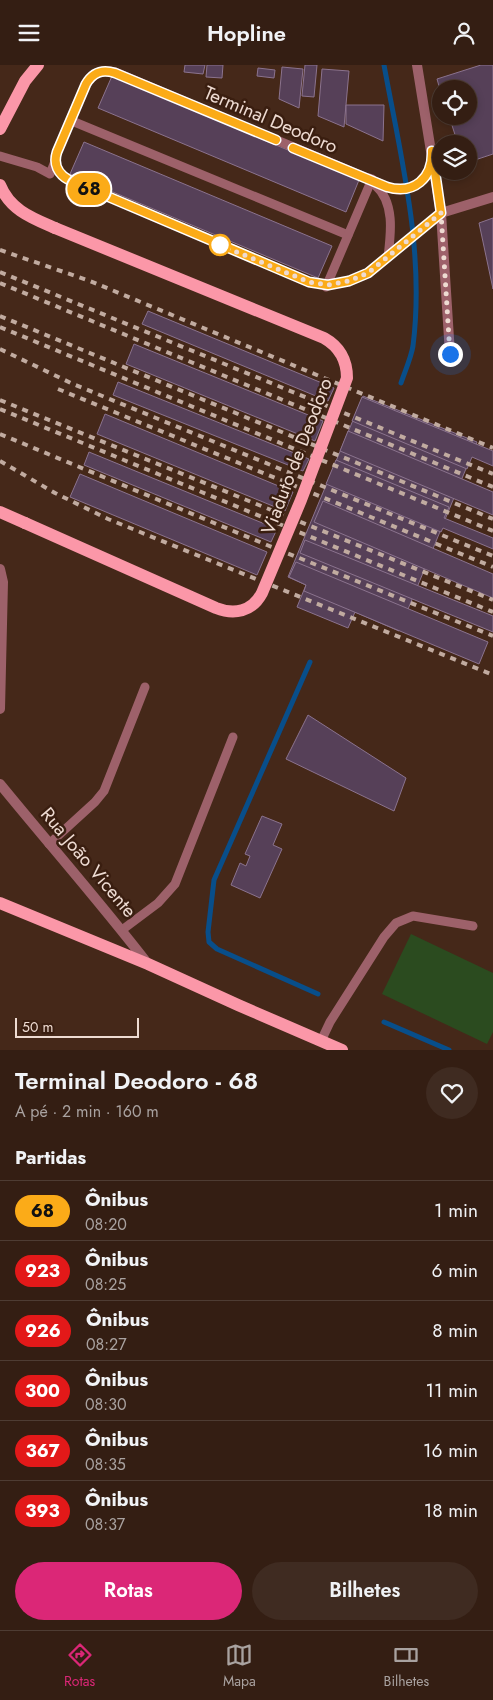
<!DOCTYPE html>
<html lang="pt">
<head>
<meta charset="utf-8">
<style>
	:root { --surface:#341e13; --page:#3f2b21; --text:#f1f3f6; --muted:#a9a2a0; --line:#4e3c33; --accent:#db2777 }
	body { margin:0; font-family:Jost,sans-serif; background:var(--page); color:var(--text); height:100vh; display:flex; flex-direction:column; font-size:19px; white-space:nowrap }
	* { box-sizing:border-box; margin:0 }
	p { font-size:16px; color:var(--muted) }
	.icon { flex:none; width:28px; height:28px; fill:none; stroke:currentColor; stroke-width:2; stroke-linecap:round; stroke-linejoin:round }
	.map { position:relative; height:985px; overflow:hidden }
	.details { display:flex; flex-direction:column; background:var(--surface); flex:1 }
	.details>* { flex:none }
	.badge { padding:0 10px; border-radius:16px; font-size:18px; line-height:32px }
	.tools { position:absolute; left:432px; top:15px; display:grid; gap:10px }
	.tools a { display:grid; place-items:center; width:45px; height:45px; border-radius:50%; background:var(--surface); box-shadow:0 2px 8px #0003,0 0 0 1px var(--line); font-size:25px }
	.scale { position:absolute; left:15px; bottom:12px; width:124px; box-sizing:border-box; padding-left:5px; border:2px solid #eedbd2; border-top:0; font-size:14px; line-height:18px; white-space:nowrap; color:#eedbd2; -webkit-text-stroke:4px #3a1e10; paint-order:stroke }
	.you { position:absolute; width:25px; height:25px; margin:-12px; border:4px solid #fff; border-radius:50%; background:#1a73e8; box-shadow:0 0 0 8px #1a73e833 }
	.map>.badge { position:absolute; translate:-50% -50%; box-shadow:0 0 0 2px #fff }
	h2 { padding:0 15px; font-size:19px; line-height:45px }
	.round { display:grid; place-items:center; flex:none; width:52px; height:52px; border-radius:26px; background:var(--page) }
	.head { display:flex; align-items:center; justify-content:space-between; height:85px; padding:0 15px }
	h1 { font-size:24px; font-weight:600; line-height:38px }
	.action { display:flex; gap:10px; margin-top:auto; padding:10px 15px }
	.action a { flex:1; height:58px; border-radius:30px; background:var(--accent); color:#fff; font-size:20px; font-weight:600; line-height:58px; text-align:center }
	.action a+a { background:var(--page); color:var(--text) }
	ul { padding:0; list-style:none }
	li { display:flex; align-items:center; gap:15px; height:60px; padding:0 15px; border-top:1px solid var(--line) }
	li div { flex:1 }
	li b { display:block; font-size:19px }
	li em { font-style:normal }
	li .badge { min-width:55px; font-weight:700; text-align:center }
	header { display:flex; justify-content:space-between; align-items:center; height:65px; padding:0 15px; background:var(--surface); font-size:22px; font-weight:600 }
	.dock { display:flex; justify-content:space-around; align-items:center; height:70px; border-top:1px solid var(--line); background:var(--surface); font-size:14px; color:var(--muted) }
	.dock a { display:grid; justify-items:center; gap:2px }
	.dock .current { color:var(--accent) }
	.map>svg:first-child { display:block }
	.green { fill:#2b4b1f }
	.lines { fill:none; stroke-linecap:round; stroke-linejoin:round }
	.stream { stroke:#084e8a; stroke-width:5 }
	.building { fill:#564058; stroke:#8b738e }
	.service { stroke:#9d616a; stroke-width:9 }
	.minor { stroke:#9d616a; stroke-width:10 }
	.primary { stroke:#fb97a8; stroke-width:12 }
	.rail { stroke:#c1aba0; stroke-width:4; stroke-dasharray:6 6; stroke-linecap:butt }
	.primary-bridge { stroke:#fb97a8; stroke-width:12 }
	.line-casing { stroke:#fff; stroke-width:11 }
	.line { stroke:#fbab18; stroke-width:8 }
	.walk { stroke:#eedbd2; stroke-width:5; stroke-dasharray:0 9 }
	.stop-dot { fill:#fff; stroke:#fbab18; stroke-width:2.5 }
	.labels { text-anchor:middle; stroke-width:5; stroke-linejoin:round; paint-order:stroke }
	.street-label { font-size:19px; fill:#eedbd2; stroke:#3a1e10 }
</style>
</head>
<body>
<header><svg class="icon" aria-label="menu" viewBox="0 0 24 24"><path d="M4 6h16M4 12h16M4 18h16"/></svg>Hopline<svg class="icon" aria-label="person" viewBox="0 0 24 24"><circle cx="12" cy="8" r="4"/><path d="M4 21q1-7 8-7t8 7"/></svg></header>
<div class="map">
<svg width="493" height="985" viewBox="0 0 493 985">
	<rect width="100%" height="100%" fill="#452819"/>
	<!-- green -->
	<polygon class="green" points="411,869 493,908 493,967 487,979 382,929"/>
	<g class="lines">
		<!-- stream -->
		<g class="stream">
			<path d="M 384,0 C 401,93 425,186 413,281 C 411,293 405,306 401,318"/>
			<polyline points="310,597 214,815 208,867 209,877 217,884 318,929"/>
			<polyline points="384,957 449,985"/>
		</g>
	</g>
	<!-- building -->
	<g class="building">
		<polygon points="185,0 205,0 203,9 184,7"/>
		<polygon points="207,0 223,0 222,13 206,12"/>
		<polygon points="305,0 317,0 314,32 302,31"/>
		<polygon points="481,0 493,0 493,89 469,97 469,79 458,79 449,51 469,51 469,24 441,24 441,28 437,14"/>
		<polygon points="282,2 303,4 299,43 279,34"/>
		<polygon points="258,3 275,5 274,13 257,11"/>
		<polygon points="322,4 349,6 344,62 318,51"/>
		<polygon points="112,11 359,115 346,147 98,43"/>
		<polygon points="346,40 384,40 383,76 346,59"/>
		<polygon points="84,77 332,181 318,213 70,109"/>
		<polygon points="493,153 493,224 479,158"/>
		<polygon points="148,246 334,323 328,336 142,259"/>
		<polygon points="134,279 323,356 315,376 126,299"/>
		<polygon points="118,317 309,394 303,406 113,330"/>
		<polygon points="363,331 477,377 399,566 355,547 348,563 297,542 306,520 288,512"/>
		<polygon points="362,332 493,386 493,401 472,392 467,404 352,356"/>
		<polygon points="105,349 293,427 285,446 97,369"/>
		<polygon points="348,366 493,427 493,450 340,386"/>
		<polygon points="89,387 277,464 271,477 84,400"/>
		<polygon points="336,395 449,442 444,453 493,473 493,484 443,463 441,467 326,419"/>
		<polygon points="80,409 267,487 257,510 70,432"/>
		<polygon points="323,436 493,509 493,533 314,457"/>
		<polygon points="305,475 493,551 493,567 300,488"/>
		<polygon points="296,497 488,577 479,599 304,526 306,520 289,512"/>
		<polygon points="308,650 406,713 394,746 286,694"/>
		<polygon points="262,751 282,759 273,780 282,784 260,833 231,820 240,798 246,801 250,791 245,789"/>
	</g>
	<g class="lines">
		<!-- service -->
		<g class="service">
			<polyline points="72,56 348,170"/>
			<polyline points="0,91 37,102 50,109 55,96"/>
			<path d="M 432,96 C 428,115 412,128 393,124 L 115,7 C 102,4 92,8 86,19 L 55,92 C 56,103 59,110 69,115 L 309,217 L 328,220 L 349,216 L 368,208 L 441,148"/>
			<path d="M 375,120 C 395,137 391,168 388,192"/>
			<polyline points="326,222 372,114 369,113"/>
			<polyline points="49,779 95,737 104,726 145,622"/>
			<polyline points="122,865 158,838 175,819 233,672"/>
			<polyline points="321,976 330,957 384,872 396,858 413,851 473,861"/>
		</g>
		<!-- minor -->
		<g class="minor">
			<polyline points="417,0 441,148 450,289"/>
			<polyline points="441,148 493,132"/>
			<polyline points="0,504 3,517 0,644"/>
			<path d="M 0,719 C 49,779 100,837 148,899"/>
		</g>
		<!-- primary -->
		<g class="primary">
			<polyline points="0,64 25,16 38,0"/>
			<path d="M 0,120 C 10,145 32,153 55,163"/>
			<polyline points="0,447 25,458"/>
			<polyline points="0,838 148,899 238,940 342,985"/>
		</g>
		<!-- rail -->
		<g class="rail">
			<polyline points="0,185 90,216 493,383"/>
			<polyline points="0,207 493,409"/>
			<polyline points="0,218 493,422"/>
			<polyline points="0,251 493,454"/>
			<polyline points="0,262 493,466"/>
			<polyline points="0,284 73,319 493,491"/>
			<polyline points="58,324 493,502"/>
			<polyline points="0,335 493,535"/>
			<polyline points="0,344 493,547"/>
			<polyline points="0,369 267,480 493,571"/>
			<polyline points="0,396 55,428 108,454 493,610"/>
		</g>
		<!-- primary-bridge -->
		<path class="primary-bridge" d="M 25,458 L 216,543 C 234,550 252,547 262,528 L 301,435 L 347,313 C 347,295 340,282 324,273 L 55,163"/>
	</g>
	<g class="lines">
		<defs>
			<path id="line" d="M 276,75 L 115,8 C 102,4 93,7 86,19 L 57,87 C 53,99 58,109 69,115 L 309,217 L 328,220 L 349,216 L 368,208 L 441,148 L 432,86 C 433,113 414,130 387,122 L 293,83"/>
		</defs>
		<!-- line casing -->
		<use href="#line" class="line-casing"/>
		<!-- line -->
		<use href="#line" class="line"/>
		<!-- walk -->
		<polyline class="walk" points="220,180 309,217 328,220 349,216 368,208 441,148 450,289"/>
	</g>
	<!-- markers -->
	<circle class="stop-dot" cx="220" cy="180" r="10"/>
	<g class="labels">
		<!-- street labels -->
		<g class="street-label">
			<text transform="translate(271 54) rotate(23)" y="7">Terminal Deodoro</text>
			<text transform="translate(296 391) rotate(-69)" y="7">Viaduto de Deodoro</text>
			<text transform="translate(89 797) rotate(50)" y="7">Rua João Vicente</text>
		</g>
	</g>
</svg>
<div class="tools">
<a><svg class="icon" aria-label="locate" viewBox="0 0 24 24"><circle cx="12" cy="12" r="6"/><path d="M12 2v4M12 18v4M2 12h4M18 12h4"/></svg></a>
<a><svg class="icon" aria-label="layers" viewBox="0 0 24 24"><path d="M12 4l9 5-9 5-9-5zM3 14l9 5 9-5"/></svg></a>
</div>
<div class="scale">50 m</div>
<div class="you" style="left:450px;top:289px"></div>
<b class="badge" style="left:89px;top:124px;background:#fbab18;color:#111">68</b>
</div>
<section class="details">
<div class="head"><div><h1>Terminal Deodoro - 68</h1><p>A pé · 2 min · 160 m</p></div><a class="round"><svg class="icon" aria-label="heart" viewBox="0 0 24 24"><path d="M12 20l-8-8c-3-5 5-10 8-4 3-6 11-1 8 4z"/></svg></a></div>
<h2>Partidas</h2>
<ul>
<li><span class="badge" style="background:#fbab18;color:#111">68</span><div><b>Ônibus</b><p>08:20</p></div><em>1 min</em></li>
<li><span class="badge" style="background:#e31919;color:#fff">923</span><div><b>Ônibus</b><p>08:25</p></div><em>6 min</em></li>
<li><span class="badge" style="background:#e31919;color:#fff">926</span><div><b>Ônibus</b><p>08:27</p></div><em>8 min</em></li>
<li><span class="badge" style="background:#e31919;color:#fff">300</span><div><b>Ônibus</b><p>08:30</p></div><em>11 min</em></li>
<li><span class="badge" style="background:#e31919;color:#fff">367</span><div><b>Ônibus</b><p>08:35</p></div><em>16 min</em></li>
<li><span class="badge" style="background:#e31919;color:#fff">393</span><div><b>Ônibus</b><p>08:37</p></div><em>18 min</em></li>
</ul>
<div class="action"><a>Rotas</a><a>Bilhetes</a></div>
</section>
<nav class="dock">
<a class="current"><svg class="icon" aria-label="directions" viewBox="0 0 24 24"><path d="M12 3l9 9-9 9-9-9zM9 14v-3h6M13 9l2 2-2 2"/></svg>Rotas</a>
<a><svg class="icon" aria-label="map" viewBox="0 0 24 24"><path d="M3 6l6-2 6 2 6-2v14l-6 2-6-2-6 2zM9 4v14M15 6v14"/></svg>Mapa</a>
<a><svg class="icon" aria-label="tickets" viewBox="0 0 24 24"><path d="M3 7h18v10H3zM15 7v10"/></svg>Bilhetes</a>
</nav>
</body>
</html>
